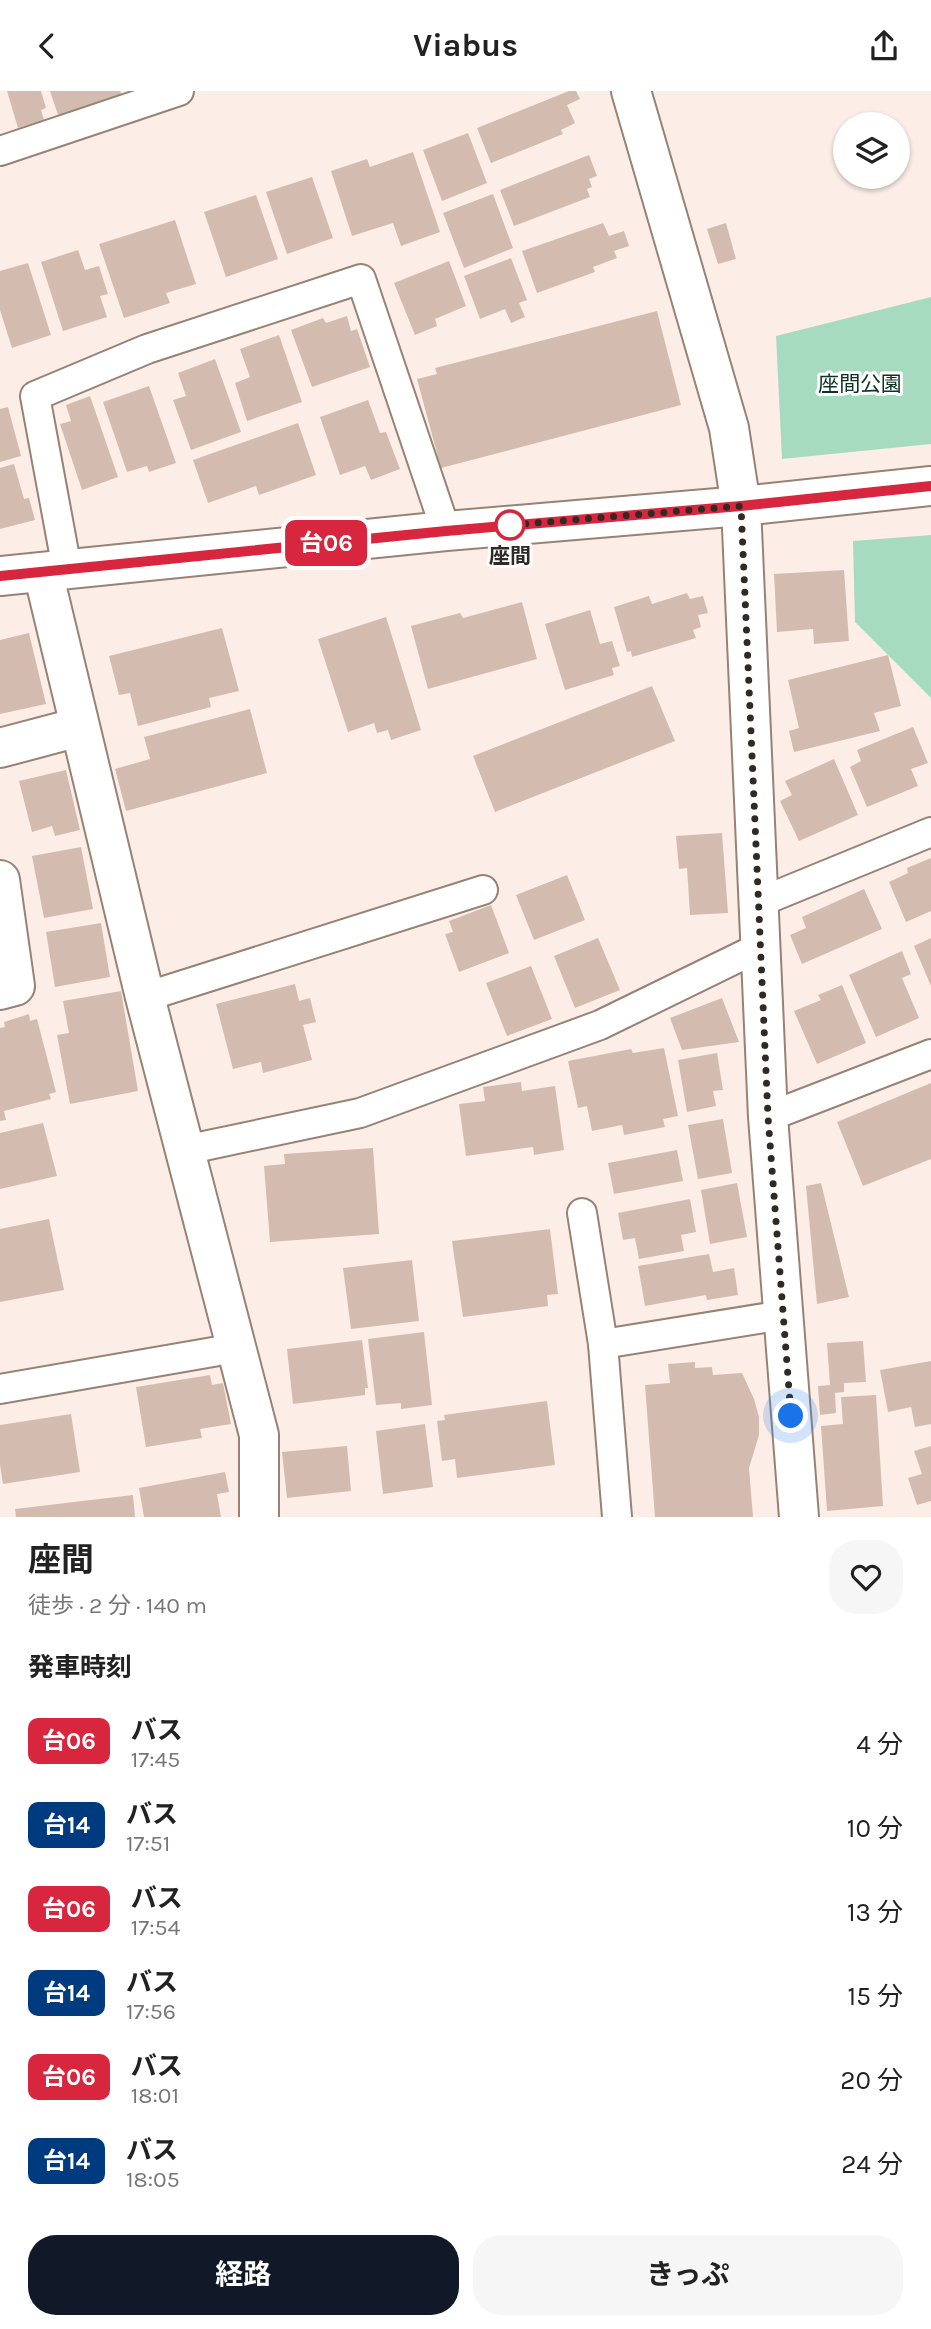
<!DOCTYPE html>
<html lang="ja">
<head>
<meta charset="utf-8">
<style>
	:root { --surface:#fff; --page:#f6f6f6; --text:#222; --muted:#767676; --accent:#111827 }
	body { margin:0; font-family:Karla,"Noto Sans JP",sans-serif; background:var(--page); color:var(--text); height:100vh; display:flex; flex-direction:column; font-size:26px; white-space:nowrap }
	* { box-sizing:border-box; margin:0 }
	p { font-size:23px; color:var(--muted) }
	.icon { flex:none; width:38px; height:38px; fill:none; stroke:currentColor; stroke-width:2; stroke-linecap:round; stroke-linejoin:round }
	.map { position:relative; height:1426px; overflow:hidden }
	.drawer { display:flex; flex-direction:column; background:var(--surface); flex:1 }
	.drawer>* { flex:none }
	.badge { padding:0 14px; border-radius:10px; font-size:24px; line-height:46px }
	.fabs { position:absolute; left:833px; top:21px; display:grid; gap:14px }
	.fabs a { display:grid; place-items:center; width:77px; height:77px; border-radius:50%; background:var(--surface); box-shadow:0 2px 5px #0004; font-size:35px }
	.you { position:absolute; width:35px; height:35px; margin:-18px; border:5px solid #fff; border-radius:50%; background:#1a73e8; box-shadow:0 0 0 10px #1a73e833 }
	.map>.badge { position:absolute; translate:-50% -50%; box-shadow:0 0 0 4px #fff }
	h2 { padding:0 28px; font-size:26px; line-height:63px }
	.round { display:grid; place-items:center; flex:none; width:74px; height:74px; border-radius:28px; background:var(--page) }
	.summary { display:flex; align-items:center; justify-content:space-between; height:119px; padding:0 28px }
	h1 { font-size:33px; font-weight:700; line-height:52px }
	.button { display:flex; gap:14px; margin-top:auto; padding:14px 28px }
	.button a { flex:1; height:80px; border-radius:28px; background:var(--accent); color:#fff; font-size:28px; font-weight:700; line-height:80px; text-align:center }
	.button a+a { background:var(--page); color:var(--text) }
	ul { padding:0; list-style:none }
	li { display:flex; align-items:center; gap:21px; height:84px; padding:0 28px }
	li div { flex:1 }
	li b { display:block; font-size:26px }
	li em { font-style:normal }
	li .badge { min-width:77px; font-weight:700; text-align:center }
	header { display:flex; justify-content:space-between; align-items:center; height:91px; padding:0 28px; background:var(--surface); font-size:32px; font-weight:700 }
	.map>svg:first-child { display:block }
	.green { fill:#a7dbc0 }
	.building { fill:#d3bcaf }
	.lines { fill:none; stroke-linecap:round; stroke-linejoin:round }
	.lane-casing { stroke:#978276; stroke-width:32 }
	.street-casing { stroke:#978276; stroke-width:42 }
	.primary-casing { stroke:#978276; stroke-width:42 }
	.lane { stroke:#fff; stroke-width:28 }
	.street { stroke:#fff; stroke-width:38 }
	.primary { stroke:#fff; stroke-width:38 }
	.line-casing { stroke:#fff; stroke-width:16 }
	.line { stroke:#d7263d; stroke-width:10 }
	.walk { stroke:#312924; stroke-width:7; stroke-dasharray:0 12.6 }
	.stop-dot { fill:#fff; stroke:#d7263d; stroke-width:3.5 }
	.labels { text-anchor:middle; stroke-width:6; stroke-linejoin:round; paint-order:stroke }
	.park-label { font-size:21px; fill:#0b3222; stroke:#fefefe }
	.stop-label { font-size:21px; font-weight:bold; fill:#312924; stroke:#fefefe }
</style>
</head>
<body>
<header><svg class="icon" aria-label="back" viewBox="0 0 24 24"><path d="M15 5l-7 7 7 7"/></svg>Viabus<svg class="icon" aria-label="share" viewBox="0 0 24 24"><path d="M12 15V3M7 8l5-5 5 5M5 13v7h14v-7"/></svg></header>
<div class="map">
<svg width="931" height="1426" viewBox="0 0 931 1426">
	<rect width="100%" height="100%" fill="#fceee6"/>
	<!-- green -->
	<g class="green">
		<polygon points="931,206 931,353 782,368 776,245"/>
		<polygon points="931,444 931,607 855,531 853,450"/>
	</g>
	<!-- building -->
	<g class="building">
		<polygon points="7,0 41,0 46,17 41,19 44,29 18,37"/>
		<polygon points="50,0 120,0 122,4 58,24"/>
		<polygon points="569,0 576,0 580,8 567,14 575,32 561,39 563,43 491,72 477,37"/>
		<polygon points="468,42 487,92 442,110 423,59"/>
		<polygon points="413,61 440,141 401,155 393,132 352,145 331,80 367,68 370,76"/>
		<polygon points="589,64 597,85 589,88 592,96 587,98 590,106 514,135 500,99"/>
		<polygon points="312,86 333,147 287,163 266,101"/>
		<polygon points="493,103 513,157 464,177 443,122"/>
		<polygon points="256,104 278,168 226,186 204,121"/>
		<polygon points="175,129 196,193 166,202 170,212 124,227 99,153"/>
		<polygon points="603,132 609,145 624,140 629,155 614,160 617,167 593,176 595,181 537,202 522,160"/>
		<polygon points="726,132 736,168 718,173 707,138"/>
		<polygon points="78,159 85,179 99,175 108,203 100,205 107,226 63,240 41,171"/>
		<polygon points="511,167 527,209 519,212 525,226 511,232 505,218 480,228 464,185"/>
		<polygon points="449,170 466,215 435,228 437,235 415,244 394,192"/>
		<polygon points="28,172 51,244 12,257 0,219 0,180"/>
		<polygon points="657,220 681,314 441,377 417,288 437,283 435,277"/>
		<polygon points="347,225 351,240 357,238 370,276 312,296 291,239 323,227 326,232"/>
		<polygon points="279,244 302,311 247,330 235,292 250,286 240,258"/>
		<polygon points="215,268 241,341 191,359 173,309 186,305 178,282"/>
		<polygon points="149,295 176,372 149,381 147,375 127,381 103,311"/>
		<polygon points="90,305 118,386 82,399 60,333 71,330 66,314"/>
		<polygon points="368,309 380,342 386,341 400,378 371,389 365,375 340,384 320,326"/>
		<polygon points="8,316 21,365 0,371 0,318"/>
		<polygon points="298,332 316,384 259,404 256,395 208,412 193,369"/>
		<polygon points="14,373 24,408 29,407 35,429 0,438 0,377"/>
		<polygon points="844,479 849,550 814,553 813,538 777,541 774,483"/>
		<polygon points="687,502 690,508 703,505 708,522 698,524 701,536 693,539 696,547 632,566 631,560 627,561 614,516 649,505 652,513"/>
		<polygon points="522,511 537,568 428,598 411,535 460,522 463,527"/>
		<polygon points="590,519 600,553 612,550 620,575 612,577 614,584 565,599 545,533"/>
		<polygon points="386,526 421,639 391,649 388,639 377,642 374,632 348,641 318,548"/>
		<polygon points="222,537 239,600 209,607 211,616 138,635 130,602 119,604 109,565"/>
		<polygon points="29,542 46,613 0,623 0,549"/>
		<polygon points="888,564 901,615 874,622 880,640 794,661 789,640 799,637 788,589"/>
		<polygon points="652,595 675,650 495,721 473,665"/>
		<polygon points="250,618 267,682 126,720 115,678 150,668 144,646"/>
		<polygon points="913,636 928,672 911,678 918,695 867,716 850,676 861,670 857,659"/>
		<polygon points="834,668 858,724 799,750 780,710 792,704 785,690"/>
		<polygon points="66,679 80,739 55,745 52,735 32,741 19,690"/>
		<polygon points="722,742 728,822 690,824 687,777 679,778 676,745"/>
		<polygon points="81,756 93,818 44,827 32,765"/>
		<polygon points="931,767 931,820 906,831 889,791 908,782 907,777"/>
		<polygon points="567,784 585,829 534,849 516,804"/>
		<polygon points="864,798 882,838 802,873 790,844 806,837 802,826"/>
		<polygon points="491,814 509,862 459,881 445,843 453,841 449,830"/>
		<polygon points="101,832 110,886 55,896 46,841"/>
		<polygon points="598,847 620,899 575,917 554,865"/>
		<polygon points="931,847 931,895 914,855"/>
		<polygon points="902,860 911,883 902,887 919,927 876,946 849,884"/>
		<polygon points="531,875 552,928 507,945 486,892"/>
		<polygon points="295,893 299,910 310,907 316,931 303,934 312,969 263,982 261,971 233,978 216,913"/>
		<polygon points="842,894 866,952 817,973 794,920 821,909 818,904"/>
		<polygon points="121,900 138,1000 70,1013 57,944 69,942 63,910"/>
		<polygon points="722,907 739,951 682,959 670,927"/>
		<polygon points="29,923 30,930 37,928 56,1001 49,1003 51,1008 4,1020 6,1029 0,1030 0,937 5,936 4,931"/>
		<polygon points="664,957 678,1025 663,1028 665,1036 624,1044 622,1034 592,1040 587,1015 578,1017 568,970 631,958 633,962"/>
		<polygon points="717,962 723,999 713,1000 716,1015 687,1021 678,969"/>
		<polygon points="521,991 522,1000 555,995 564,1059 534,1064 533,1056 466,1065 459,1013 485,1010 483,996"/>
		<polygon points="931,992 931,1068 863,1095 837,1031"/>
		<polygon points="723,1028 732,1082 698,1088 688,1034"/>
		<polygon points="43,1032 57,1085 0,1098 0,1042"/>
		<polygon points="373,1057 379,1143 270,1151 264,1075 285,1073 284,1063"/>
		<polygon points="677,1059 683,1090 614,1103 608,1072"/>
		<polygon points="737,1092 747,1146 710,1153 701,1099"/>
		<polygon points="821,1092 849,1206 817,1213 806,1095"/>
		<polygon points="690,1108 696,1141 681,1144 684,1160 639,1168 635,1147 623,1149 618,1122"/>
		<polygon points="49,1128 64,1199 0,1211 0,1138"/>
		<polygon points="550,1138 558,1203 547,1204 548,1215 463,1226 452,1150"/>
		<polygon points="709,1163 713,1181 734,1177 738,1204 707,1209 706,1204 645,1215 638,1175"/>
		<polygon points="412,1169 419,1230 351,1238 343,1177"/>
		<polygon points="424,1241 432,1314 401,1318 401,1312 376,1314 368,1248"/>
		<polygon points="362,1249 368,1297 365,1297 365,1304 293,1313 287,1258"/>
		<polygon points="863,1250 866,1291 844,1292 844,1301 835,1302 836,1322 820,1324 818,1295 830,1294 827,1252"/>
		<polygon points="931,1270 931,1333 915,1336 911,1316 888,1321 880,1279"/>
		<polygon points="695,1271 695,1277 712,1276 713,1284 742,1282 754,1308 759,1326 759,1344 749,1377 753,1426 655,1426 645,1294 670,1292 668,1273"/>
		<polygon points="210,1284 212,1294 223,1292 231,1333 200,1338 202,1347 146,1356 136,1296"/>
		<polygon points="876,1304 883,1415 827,1420 821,1335 843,1333 841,1306"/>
		<polygon points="547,1310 555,1374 457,1387 455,1368 442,1370 437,1330 445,1329 444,1324"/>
		<polygon points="71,1323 80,1381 3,1393 0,1374 0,1334"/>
		<polygon points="425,1333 433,1396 383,1403 376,1340"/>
		<polygon points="347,1355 351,1400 287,1407 282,1361"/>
		<polygon points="931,1355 931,1410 917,1414 908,1387 922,1383 914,1360"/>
		<polygon points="225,1381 229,1401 217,1403 221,1426 144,1426 139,1397"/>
		<polygon points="133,1404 135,1426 16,1426 15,1418"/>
	</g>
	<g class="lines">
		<defs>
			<g id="lane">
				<polyline points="0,60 179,0"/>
				<polyline points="67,478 35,305 147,258 361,188 446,440"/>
				<polyline points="760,811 931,741"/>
				<polyline points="145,906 483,799"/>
				<polyline points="768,1026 931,963"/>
				<polyline points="185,1059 360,1022 600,934 762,855"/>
				<polyline points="582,1122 603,1253 617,1426"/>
				<polyline points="603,1253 783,1224"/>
				<polyline points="0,1298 236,1257"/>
			</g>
			<g id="street">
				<polyline points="631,0 729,337 741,415 768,1026 799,1426"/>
				<polyline points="43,481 145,906 259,1344 259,1426"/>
				<polyline points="0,657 79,636"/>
				<polyline points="0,789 15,895 0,899"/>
			</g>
			<polyline id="primary" points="0,485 446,440 741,415 931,395"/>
		</defs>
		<!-- lane casing -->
		<use href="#lane" class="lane-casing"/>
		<!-- street casing -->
		<use href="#street" class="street-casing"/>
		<!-- primary casing -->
		<use href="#primary" class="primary-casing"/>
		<!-- lane -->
		<use href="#lane" class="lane"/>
		<!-- street -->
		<use href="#street" class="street"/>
		<!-- primary -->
		<use href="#primary" class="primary"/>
	</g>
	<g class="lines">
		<defs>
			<polyline id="line" points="0,485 446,440 741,415 931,395"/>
		</defs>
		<!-- line casing -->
		<use href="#line" class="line-casing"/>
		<!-- line -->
		<use href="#line" class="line"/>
		<!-- walk -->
		<polyline class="walk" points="510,434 499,435 741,415 768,1026 791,1325"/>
	</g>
	<!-- markers -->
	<circle class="stop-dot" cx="510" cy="434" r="14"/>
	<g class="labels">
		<!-- park labels -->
		<g class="park-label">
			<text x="860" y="300">座間公園</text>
		</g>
		<!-- stop labels -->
		<g class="stop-label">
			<text x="510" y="472">座間</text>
		</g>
	</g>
</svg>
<div class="fabs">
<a><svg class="icon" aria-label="layers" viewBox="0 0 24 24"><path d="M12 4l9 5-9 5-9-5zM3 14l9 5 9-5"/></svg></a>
</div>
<div class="you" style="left:791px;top:1325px"></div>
<b class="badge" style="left:326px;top:452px;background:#d7263d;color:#fff">台06</b>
</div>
<section class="drawer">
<div class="summary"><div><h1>座間</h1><p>徒歩 · 2 分 · 140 m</p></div><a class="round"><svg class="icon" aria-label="heart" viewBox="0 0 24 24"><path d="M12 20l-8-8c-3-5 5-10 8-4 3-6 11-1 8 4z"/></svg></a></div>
<h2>発車時刻</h2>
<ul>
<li><span class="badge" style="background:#d7263d;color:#fff">台06</span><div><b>バス</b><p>17:45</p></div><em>4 分</em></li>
<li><span class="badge" style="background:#003b80;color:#fff">台14</span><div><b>バス</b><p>17:51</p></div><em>10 分</em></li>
<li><span class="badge" style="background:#d7263d;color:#fff">台06</span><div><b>バス</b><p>17:54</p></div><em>13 分</em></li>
<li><span class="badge" style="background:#003b80;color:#fff">台14</span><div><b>バス</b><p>17:56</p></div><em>15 分</em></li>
<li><span class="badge" style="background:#d7263d;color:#fff">台06</span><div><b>バス</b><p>18:01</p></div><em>20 分</em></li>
<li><span class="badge" style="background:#003b80;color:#fff">台14</span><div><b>バス</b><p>18:05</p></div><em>24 分</em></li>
</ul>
<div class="button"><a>経路</a><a>きっぷ</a></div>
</section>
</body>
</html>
